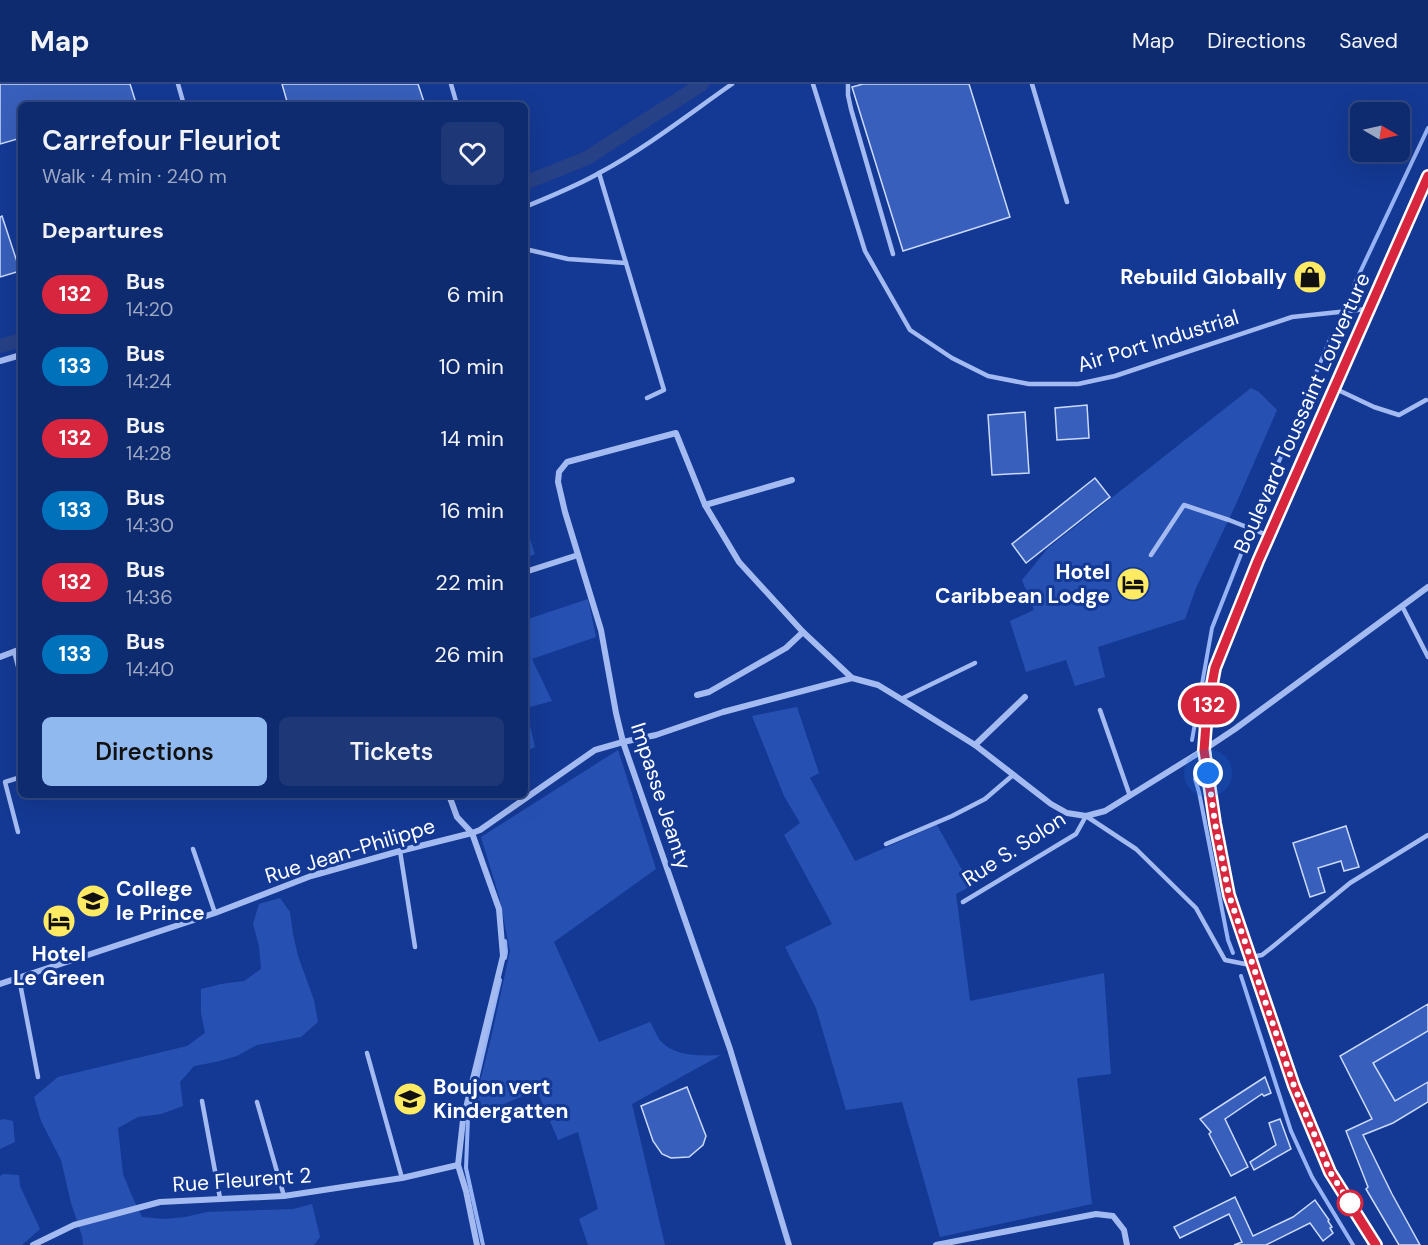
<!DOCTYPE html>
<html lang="en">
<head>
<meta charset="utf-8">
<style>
	:root { --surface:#0f2b6f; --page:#1d3777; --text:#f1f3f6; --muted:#9ba7c3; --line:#2f4782; --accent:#90b9f0 }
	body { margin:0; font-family:"DM Sans",sans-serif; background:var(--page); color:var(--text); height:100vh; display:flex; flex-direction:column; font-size:22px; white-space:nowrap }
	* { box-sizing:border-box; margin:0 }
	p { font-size:20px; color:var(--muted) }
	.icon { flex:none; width:33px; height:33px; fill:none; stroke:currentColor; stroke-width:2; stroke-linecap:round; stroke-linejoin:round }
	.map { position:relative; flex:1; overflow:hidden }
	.panel { position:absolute; left:18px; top:18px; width:510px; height:696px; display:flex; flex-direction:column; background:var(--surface); border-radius:9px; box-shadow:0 6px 24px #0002,0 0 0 2px var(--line) }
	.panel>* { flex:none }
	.badge { padding:0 12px; border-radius:20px; font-size:21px; line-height:39px }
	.needle { width:39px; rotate:99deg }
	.controls { position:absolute; left:1350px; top:18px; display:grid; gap:12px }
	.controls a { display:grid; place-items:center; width:60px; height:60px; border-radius:9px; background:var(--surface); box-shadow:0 6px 24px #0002,0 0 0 2px var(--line); font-size:30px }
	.you { position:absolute; width:30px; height:30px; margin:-15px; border:4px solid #fff; border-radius:50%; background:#1a73e8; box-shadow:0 0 0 9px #1a73e833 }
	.map>.badge { position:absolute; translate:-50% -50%; box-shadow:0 0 0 3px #fff }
	h2 { padding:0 24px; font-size:22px; line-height:54px }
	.round { display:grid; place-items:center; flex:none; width:63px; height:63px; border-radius:9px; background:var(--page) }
	.summary { display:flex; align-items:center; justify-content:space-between; height:102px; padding:0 24px }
	h1 { font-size:28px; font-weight:600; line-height:45px }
	.button { display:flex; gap:12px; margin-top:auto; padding:12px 24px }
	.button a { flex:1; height:69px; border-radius:9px; background:var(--accent); color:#111; font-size:24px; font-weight:600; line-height:69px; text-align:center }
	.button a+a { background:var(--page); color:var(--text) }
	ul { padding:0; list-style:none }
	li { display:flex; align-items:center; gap:18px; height:72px; padding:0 24px }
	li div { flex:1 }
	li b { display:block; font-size:22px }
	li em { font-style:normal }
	li .badge { min-width:66px; font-weight:700; text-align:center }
	header { display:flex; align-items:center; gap:36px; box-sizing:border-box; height:84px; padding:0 30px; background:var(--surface); border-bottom:2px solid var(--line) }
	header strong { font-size:28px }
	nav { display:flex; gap:33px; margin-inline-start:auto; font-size:21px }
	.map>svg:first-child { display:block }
	.green { fill:#2651b3 }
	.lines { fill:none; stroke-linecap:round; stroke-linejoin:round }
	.stream { stroke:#96b3f5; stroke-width:4 }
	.canal { stroke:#274187; stroke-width:14 }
	.building { fill:#385fbb; stroke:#cbdafc; stroke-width:1.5 }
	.lane { stroke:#a4bbf2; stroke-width:4.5 }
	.street { stroke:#a4bbf2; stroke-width:6 }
	.secondary { stroke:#d2defc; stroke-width:12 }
	.line-casing { stroke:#fff; stroke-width:14 }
	.line { stroke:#d7263d; stroke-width:9 }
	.walk { stroke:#fff; stroke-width:6; stroke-dasharray:0 10.8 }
	.stop-dot { fill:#fff; stroke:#d7263d; stroke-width:3 }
	.labels { text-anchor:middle; stroke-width:6; stroke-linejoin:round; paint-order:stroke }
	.poi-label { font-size:21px; font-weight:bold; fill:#fff; stroke:#143994; text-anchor:end }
	.street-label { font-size:21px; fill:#fff; stroke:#143994 }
</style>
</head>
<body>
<header>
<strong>Map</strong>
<nav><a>Map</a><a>Directions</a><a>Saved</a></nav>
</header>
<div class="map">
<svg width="1428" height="1161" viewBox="0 0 1428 1161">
	<rect width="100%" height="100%" fill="#143994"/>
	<!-- green -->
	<g class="green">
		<polygon points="1251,304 1259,308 1277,326 1236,420 1196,504 1185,535 1098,563 1105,593 1075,602 1066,576 1026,588 1010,537 1034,526 1022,496 1048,464"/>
		<polygon points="525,441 535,470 525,474"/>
		<polygon points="588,515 596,553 532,575 552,617 526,624 535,663 525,668 525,536"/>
		<polygon points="797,623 819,689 810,694 855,777 937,741 971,802 956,810 970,917 1104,889 1111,990 1077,994 1092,1120 940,1153 902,1018 846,1026 816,924 785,863 832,840 784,751 800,739 784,712 752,632"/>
		<path d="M 618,666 L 656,785 L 554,858 L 599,958 L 650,938 C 653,943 656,950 659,955 C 673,973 701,972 721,971 L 632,1020 L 665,1161 L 588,1161 L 579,1135 L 598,1125 L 578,1048 L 558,1056 L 537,1006 L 471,1034 L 492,950 L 510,867 L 499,812 L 481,753 Z"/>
		<polygon points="280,814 290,828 293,850 298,872 314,916 318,938 301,953 257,961 237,972 216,978 194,982 180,998 183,1022 161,1030 138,1033 118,1044 123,1090 132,1112 142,1133 164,1135 185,1133 207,1128 293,1125 312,1120 320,1153 314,1161 83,1161 82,1152 71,1119 61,1076 41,1037 34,1013 58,993 187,962 205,949 201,929 201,905 221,900 244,897 261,885 259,862 253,840 259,820"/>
		<polygon points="1428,947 1428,998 1395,1017 1373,979"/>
		<polygon points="3,1035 13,1037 15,1058 0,1065 0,1036"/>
		<polygon points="3,1090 19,1091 20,1102 40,1145 22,1161 0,1161 0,1092"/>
	</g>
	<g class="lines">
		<!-- stream -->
		<g class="stream">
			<polyline points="1354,201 1428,44"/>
			<polyline points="1257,430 1331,253"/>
			<polyline points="1192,656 1212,544 1247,455"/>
			<polyline points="1195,695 1199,708 1228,856 1233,869"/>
			<polyline points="505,874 506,868 505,857"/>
			<polyline points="1241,892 1291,1047 1312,1093 1353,1161"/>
			<polyline points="483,1161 466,1084 468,1034 500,896"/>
		</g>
		<!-- canal -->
		<g class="canal">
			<polyline points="525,99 587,74 702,0"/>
			<polyline points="0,262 21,256"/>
		</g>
	</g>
	<!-- building -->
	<g class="building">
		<polygon points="0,0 130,0 136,19 130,21 21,21 21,54 0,60"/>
		<polygon points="282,0 418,0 425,21 288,21"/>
		<polygon points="863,0 969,0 1010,133 903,167 852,3"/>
		<polygon points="2,132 20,187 0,193 0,133"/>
		<polygon points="1087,321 1089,354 1057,356 1055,324"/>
		<polygon points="1025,328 1029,389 992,391 988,331"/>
		<polygon points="1095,394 1110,413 1026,479 1012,460"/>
		<polygon points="1346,742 1359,783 1344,787 1341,777 1318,784 1325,808 1310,813 1293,759"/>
		<polygon points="1428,920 1428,947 1373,979 1395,1017 1428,998 1428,1018 1393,1039 1363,1051 1392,1110 1420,1161 1399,1161 1366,1105 1368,1103 1346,1047 1372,1035 1340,972"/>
		<polygon points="1265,993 1271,1009 1264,1012 1262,1010 1225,1035 1248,1083 1231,1092 1209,1050 1211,1048 1200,1035"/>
		<polygon points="687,1003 706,1052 703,1061 689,1073 671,1074 662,1070 653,1057 641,1022"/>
		<polygon points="1280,1035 1291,1065 1254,1086 1250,1078 1276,1061 1269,1039"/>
		<polygon points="1235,1113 1253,1152 1293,1133 1315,1116 1329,1136 1328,1137 1332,1143 1330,1144 1333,1149 1323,1157 1310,1139 1266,1161 1234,1161 1242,1158 1229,1130 1180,1154 1174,1143"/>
	</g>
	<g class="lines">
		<!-- lane -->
		<g class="lane">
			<polyline points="178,0 184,21"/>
			<polyline points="451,0 457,21"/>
			<polyline points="813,0 865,167 910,246 952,274 988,292 1029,300 1078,300 1115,292 1292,233 1367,225"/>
			<polyline points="848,0 848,11 851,25 893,170"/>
			<polyline points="1032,0 1067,118"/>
			<polyline points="599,89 664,306 647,314"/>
			<path d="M 525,123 C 551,112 577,102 601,88 C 647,63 689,30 732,0"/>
			<polyline points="525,165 568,175 626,179"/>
			<polyline points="1336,305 1374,323 1399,331 1426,316"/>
			<polyline points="1151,471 1184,421 1229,436 1267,451"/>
			<polyline points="1402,522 1428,573"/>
			<polyline points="14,567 21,594"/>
			<polyline points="901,615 975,579"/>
			<polyline points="1100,626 1130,712"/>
			<polyline points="18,748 5,698 21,693"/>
			<polyline points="886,760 952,732 985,715 1013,691"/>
			<polyline points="193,765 215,829"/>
			<polyline points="400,767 415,863"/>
			<polyline points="963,818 1076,750 1086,732 1136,765 1196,824 1225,876 1250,881"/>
			<polyline points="1251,873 1262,871 1271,864 1350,799 1428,751"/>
			<polyline points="19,894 38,993"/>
			<polyline points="367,969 402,1094"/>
			<polyline points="202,1017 220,1114"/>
			<polyline points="257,1018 284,1112"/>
		</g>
		<!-- street -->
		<g class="street">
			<polyline points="0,277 21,271"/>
			<polyline points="705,421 792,396"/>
			<polyline points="525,488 578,471"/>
			<polyline points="0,573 21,565"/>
			<polyline points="697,611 709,608 786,564 803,548"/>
			<polyline points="975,661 1025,613"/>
			<polyline points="449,711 457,733 472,749 499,825 503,872 463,1036 458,1081 466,1107 477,1161"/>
			<polyline points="0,900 215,829 311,792 400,767 472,749 480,746 595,666 623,658 656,651 723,628 852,594"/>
			<polyline points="33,1161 74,1141 160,1118 284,1112 402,1094 458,1081"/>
			<polyline points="789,1161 730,965 623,658 616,629 601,546 565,428 558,398 559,388 567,378 676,349 705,421 739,478 803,548 852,594 878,601 901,615 975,661 1051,720 1067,729 1086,732 1105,727 1205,665 1235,645 1428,503"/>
			<polyline points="936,1161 1096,1130 1113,1132 1124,1146 1127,1161"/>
		</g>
		<!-- secondary -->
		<polyline class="secondary" points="1376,1161 1330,1088 1294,1002 1229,811 1215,739 1205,665 1207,627 1215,584 1258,477 1428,92"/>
	</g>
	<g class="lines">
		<defs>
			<polyline id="line" points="1376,1161 1330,1088 1294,1002 1229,811 1215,739 1204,666 1207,627 1215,584 1258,477 1428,92"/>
		</defs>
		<!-- line casing -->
		<use href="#line" class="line-casing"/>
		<!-- line -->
		<use href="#line" class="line"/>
		<!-- walk -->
		<polyline class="walk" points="1208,689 1215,739 1229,811 1294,1002 1330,1088 1351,1121 1350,1119"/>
	</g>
	<!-- icons -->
	<defs>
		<symbol id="shop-disc" viewBox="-11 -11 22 22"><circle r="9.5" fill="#ffea64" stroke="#143994"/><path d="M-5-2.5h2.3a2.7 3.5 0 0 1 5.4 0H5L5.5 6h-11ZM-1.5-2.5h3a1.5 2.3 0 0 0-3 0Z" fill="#111"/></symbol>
		<symbol id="hotel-disc" viewBox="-11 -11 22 22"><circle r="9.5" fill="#ffea64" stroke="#143994"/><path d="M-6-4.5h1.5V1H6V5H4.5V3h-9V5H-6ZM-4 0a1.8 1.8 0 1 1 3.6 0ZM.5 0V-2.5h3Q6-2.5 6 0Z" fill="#111"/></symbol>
		<symbol id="school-disc" viewBox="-11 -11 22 22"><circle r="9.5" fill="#ffea64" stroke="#143994"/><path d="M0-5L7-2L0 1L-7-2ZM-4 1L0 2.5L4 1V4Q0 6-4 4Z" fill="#111"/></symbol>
	</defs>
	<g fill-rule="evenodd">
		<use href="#shop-disc" x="1291" y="174" width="38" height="38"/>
		<use href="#hotel-disc" x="1114" y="481" width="38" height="38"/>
		<use href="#school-disc" x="74" y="798" width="38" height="38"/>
		<use href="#hotel-disc" x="40" y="818" width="38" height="38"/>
		<use href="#school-disc" x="391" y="996" width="38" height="38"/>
	</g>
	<!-- markers -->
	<circle class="stop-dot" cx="1350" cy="1119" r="12"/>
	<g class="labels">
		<!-- poi labels -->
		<g class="poi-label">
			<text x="1287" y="200">Rebuild Globally</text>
			<text x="1110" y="495">Hotel<tspan x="1110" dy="24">Caribbean Lodge</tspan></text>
			<text x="116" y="812" text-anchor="start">College<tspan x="116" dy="24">le Prince</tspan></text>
			<text x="59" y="877" text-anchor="middle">Hotel<tspan x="59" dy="24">Le Green</tspan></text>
			<text x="433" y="1010" text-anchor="start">Boujon vert<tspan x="433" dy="24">Kindergatten</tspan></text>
		</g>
		<!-- street labels -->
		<g class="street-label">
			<text transform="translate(1158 257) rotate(-17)" y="7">Air Port Industrial</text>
			<text transform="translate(1302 329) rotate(-66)" y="7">Boulevard Toussaint Louverture</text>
			<text transform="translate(661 712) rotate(72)" y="7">Impasse Jeanty</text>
			<text transform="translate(1014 765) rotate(-33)" y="7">Rue S. Solon</text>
			<text transform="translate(350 767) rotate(-17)" y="7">Rue Jean-Philippe</text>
			<text transform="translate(242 1096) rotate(-4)" y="7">Rue Fleurent 2</text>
		</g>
	</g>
</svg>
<div class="controls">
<a><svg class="needle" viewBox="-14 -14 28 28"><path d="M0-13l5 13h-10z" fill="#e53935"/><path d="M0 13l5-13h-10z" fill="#9ba7c3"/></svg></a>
</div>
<div class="you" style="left:1208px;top:689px"></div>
<b class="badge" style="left:1209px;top:621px;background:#d7263d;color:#fff">132</b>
<section class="panel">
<div class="summary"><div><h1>Carrefour Fleuriot</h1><p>Walk · 4 min · 240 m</p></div><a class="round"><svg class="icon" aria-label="heart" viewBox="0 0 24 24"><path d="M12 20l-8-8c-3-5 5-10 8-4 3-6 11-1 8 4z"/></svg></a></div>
<h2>Departures</h2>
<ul>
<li><span class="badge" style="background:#d7263d;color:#fff">132</span><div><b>Bus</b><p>14:20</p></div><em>6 min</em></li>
<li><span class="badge" style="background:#0072bc;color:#fff">133</span><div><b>Bus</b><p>14:24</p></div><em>10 min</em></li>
<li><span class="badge" style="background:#d7263d;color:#fff">132</span><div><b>Bus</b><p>14:28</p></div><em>14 min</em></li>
<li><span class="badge" style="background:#0072bc;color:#fff">133</span><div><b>Bus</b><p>14:30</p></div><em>16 min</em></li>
<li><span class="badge" style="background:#d7263d;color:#fff">132</span><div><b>Bus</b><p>14:36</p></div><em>22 min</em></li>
<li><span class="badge" style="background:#0072bc;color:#fff">133</span><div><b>Bus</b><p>14:40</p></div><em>26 min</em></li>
</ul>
<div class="button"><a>Directions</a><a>Tickets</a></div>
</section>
</div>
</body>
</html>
